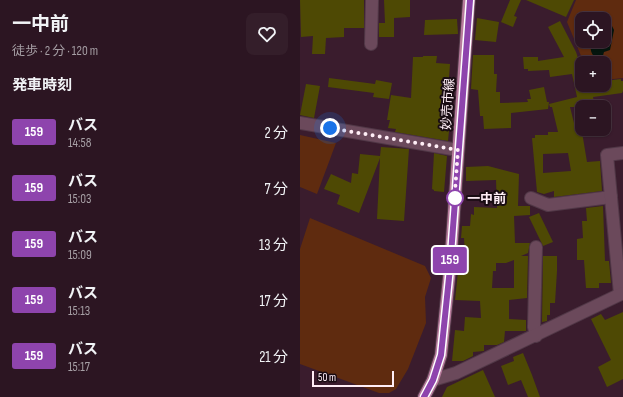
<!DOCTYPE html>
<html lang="ja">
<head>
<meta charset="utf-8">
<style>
	:root { --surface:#2c1522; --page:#341e2a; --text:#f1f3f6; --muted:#a69fa5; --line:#483440 }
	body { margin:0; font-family:"Sofia Sans Condensed","Noto Sans JP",sans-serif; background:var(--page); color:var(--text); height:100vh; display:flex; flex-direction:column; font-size:15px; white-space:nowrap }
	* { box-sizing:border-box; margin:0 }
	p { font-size:13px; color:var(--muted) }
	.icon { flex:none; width:22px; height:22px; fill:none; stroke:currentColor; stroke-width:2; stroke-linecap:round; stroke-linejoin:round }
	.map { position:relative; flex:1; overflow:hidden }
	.sheet { display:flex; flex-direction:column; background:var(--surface); width:300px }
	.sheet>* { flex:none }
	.badge { padding:0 8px; border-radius:3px; font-size:14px; line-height:26px }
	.fabs { position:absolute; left:275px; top:12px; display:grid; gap:8px }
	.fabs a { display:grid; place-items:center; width:36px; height:36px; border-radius:8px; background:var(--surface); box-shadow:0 1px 3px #0004,0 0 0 1px var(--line); font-size:20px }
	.scale { position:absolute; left:12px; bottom:10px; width:82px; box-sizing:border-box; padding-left:4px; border:2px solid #ffeef6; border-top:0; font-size:11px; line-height:14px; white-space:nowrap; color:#ffeef6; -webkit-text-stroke:3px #190c13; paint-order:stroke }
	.you { position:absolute; width:20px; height:20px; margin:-10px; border:3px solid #fff; border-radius:50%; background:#1a73e8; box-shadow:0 0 0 6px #1a73e833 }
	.map>.badge { position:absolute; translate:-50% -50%; box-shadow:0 0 0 2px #fff }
	h2 { padding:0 12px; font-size:15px; line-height:36px }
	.round { display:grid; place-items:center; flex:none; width:42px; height:42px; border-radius:8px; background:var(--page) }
	.summary { display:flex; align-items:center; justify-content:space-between; height:68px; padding:0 12px }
	h1 { font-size:19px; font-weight:700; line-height:30px }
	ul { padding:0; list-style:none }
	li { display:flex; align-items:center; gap:12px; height:56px; padding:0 12px }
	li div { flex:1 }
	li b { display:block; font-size:15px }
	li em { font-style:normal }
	li .badge { min-width:44px; font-weight:700; text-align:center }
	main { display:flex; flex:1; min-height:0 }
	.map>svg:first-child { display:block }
	.green { fill:#5f2b0f; fill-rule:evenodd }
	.water { fill:#05150e }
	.building { fill:#4e4904; fill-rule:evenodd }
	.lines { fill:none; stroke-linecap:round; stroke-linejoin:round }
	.minor-casing { stroke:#513847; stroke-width:14 }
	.major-casing { stroke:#513847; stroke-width:14 }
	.minor { stroke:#6b495b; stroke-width:12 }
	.major { stroke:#b77b9c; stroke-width:12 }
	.line-casing { stroke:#fff; stroke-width:9 }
	.line { stroke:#8e44ad; stroke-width:6 }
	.walk { stroke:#ffeef6; stroke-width:4; stroke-dasharray:0 7.2 }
	.stop-dot { fill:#fff; stroke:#8e44ad; stroke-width:2 }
	.labels { text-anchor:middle; stroke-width:4; stroke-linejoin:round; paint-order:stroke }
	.street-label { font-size:13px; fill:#ffeef6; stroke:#190c13 }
	.stop-label { font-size:13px; font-weight:bold; fill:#ffeef6; stroke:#190c13; text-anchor:start }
</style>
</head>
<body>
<main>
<section class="sheet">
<div class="summary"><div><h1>一中前</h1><p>徒歩 · 2 分 · 120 m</p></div><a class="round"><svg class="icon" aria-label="heart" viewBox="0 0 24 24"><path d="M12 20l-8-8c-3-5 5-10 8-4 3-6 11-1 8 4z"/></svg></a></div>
<h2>発車時刻</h2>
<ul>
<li><span class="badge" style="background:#8e44ad;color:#fff">159</span><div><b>バス</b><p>14:58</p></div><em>2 分</em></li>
<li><span class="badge" style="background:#8e44ad;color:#fff">159</span><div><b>バス</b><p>15:03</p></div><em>7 分</em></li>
<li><span class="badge" style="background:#8e44ad;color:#fff">159</span><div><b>バス</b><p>15:09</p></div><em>13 分</em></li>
<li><span class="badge" style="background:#8e44ad;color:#fff">159</span><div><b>バス</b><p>15:13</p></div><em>17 分</em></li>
<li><span class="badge" style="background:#8e44ad;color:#fff">159</span><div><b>バス</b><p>15:17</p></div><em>21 分</em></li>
</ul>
</section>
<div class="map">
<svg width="323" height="397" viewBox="0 0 323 397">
	<rect width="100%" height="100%" fill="#3a1c2d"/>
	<!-- green -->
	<g class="green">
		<path d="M 276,0 L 323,0 L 323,78 L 304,80 L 304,63 L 284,63 L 267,22 ZM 282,19 L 304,19 L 304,41 L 282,41 Z"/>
		<polygon points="0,135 36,143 17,194 0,187"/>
		<polygon points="10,218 125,266 131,278 125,297 126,323 108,369 96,389 89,393 79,393 0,364 0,249"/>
	</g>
	<!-- water -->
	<path class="water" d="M 304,25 L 312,26 L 314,30 L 310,50 L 304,52 L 302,59 L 298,60 C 291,55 289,49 292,41 L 304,41 Z"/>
	<!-- building -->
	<g class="building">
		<polygon points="0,0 64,0 64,28 44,28 44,37 26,38 25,54 12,54 13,36 1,37"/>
		<polygon points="84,0 110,0 110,17 94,18 94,37 79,37 79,23 85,23"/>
		<polygon points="210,0 221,0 214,16 217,17 213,27 201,22"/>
		<polygon points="226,0 274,0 266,17"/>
		<polygon points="177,18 199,22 196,42 175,40"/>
		<polygon points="157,19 158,34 124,35 125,20"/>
		<path d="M 260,21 L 276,52 L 282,70 L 282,85 L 304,85 L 304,81 L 321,79 L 321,81 L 323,81 L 323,91 L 322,93 L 293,97 L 295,107 L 270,107 L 275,127 L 281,126 L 287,162 L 300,161 L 302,191 L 254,197 L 254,191 L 244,194 L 237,192 L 232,138 L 235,138 L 235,135 L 248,135 L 248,132 L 258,132 L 252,107 L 250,107 L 249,104 L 277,97 L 272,74 L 250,77 L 249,70 L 228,71 L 228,69 L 224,69 L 223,57 L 238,57 L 238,61 L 264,57 L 248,27 ZM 268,153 L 271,171 L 243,173 L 243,154 Z"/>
		<polygon points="173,55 194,55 194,74 197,74 196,92 200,92 200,103 228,102 227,99 231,99 229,90 244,87 247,102 249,102 248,109 211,113 211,128 184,129 183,116 180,116 178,90 171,89"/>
		<polygon points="123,56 137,56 136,63 150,64 148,91 153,91 148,141 95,132 96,129 88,128 90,120 87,120 91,95 111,98 113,57 123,57"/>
		<polygon points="29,78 75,84 76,80 92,83 89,99 73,97 74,93 28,87"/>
		<polygon points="6,84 20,86 14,118 0,115"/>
		<polygon points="81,147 109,149 104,221 77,219 80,158 59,213 37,204 40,195 24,189 31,174 51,183 52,173 58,174 60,154 80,156"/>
		<polygon points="134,153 147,156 144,192 134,191 134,190 132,189"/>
		<path d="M 188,166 L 219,174 L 218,206 L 230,206 L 230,215 L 214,216 L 215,243 L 230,243 L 228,253 L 221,256 L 228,256 L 227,298 L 209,300 L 209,319 L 226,320 L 226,331 L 205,331 L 204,342 L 197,345 L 184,345 L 184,351 L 173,352 L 173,356 L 163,361 L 152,361 L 155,330 L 164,331 L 165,317 L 181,318 L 180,301 L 155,300 L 158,272 L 165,273 L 165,254 L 164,238 L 161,238 L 162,226 L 170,226 L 171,214 L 174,215 L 174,207 L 197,208 L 196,180 L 166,181 L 166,167 ZM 214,260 L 214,288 L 192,288 L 193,271 L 196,271 L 196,263 L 206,263 Z"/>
		<polygon points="303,206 305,261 309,261 311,283 299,283 299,288 286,288 284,260 277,260 277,239 283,238 282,221 287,221 286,208"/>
		<polygon points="239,213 253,242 243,246 229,217"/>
		<polygon points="243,256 257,256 257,271 255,303 250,303 250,315 247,315 247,321 242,322"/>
		<polygon points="323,312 323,379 307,387 298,367 311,360 291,319 301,314 305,320"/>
		<polygon points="223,353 232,375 240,397 228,397 221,380 208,385 201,366 214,361 213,357"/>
		<polygon points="183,370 195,397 142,397 147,387"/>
	</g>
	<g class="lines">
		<defs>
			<g id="minor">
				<polyline points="71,44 72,0"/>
				<polyline points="0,123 158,150"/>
				<polyline points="231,198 248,205 311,197"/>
				<polyline points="320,294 307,155 323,153"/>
				<polyline points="236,336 234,327 236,247"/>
				<polyline points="133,380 156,373 323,293"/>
			</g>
			<polyline id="major" points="124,397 133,380 141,355 150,268 169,0"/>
		</defs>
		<!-- minor casing -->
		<use href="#minor" class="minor-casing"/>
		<!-- major casing -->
		<use href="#major" class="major-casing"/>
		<!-- minor -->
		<use href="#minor" class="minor"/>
		<!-- major -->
		<use href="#major" class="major"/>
	</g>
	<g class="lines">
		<defs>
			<polyline id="line" points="124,397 133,380 141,355 150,268 170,0"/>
		</defs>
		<!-- line casing -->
		<use href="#line" class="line-casing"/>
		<!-- line -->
		<use href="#line" class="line"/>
		<!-- walk -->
		<polyline class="walk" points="30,128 158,150 154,205 155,198"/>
	</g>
	<!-- markers -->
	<circle class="stop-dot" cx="155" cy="198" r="8"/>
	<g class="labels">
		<!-- street labels -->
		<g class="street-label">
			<text transform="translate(147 104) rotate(-86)" y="5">妙売市線</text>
		</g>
		<!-- stop labels -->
		<g class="stop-label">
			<text x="167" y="203">一中前</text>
		</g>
	</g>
</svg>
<div class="fabs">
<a><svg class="icon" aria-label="locate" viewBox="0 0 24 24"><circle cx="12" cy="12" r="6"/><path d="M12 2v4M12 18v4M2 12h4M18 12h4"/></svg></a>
<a>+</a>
<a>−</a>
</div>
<div class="scale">50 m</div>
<div class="you" style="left:30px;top:128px"></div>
<b class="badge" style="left:150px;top:260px;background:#8e44ad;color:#fff">159</b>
</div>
</main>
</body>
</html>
